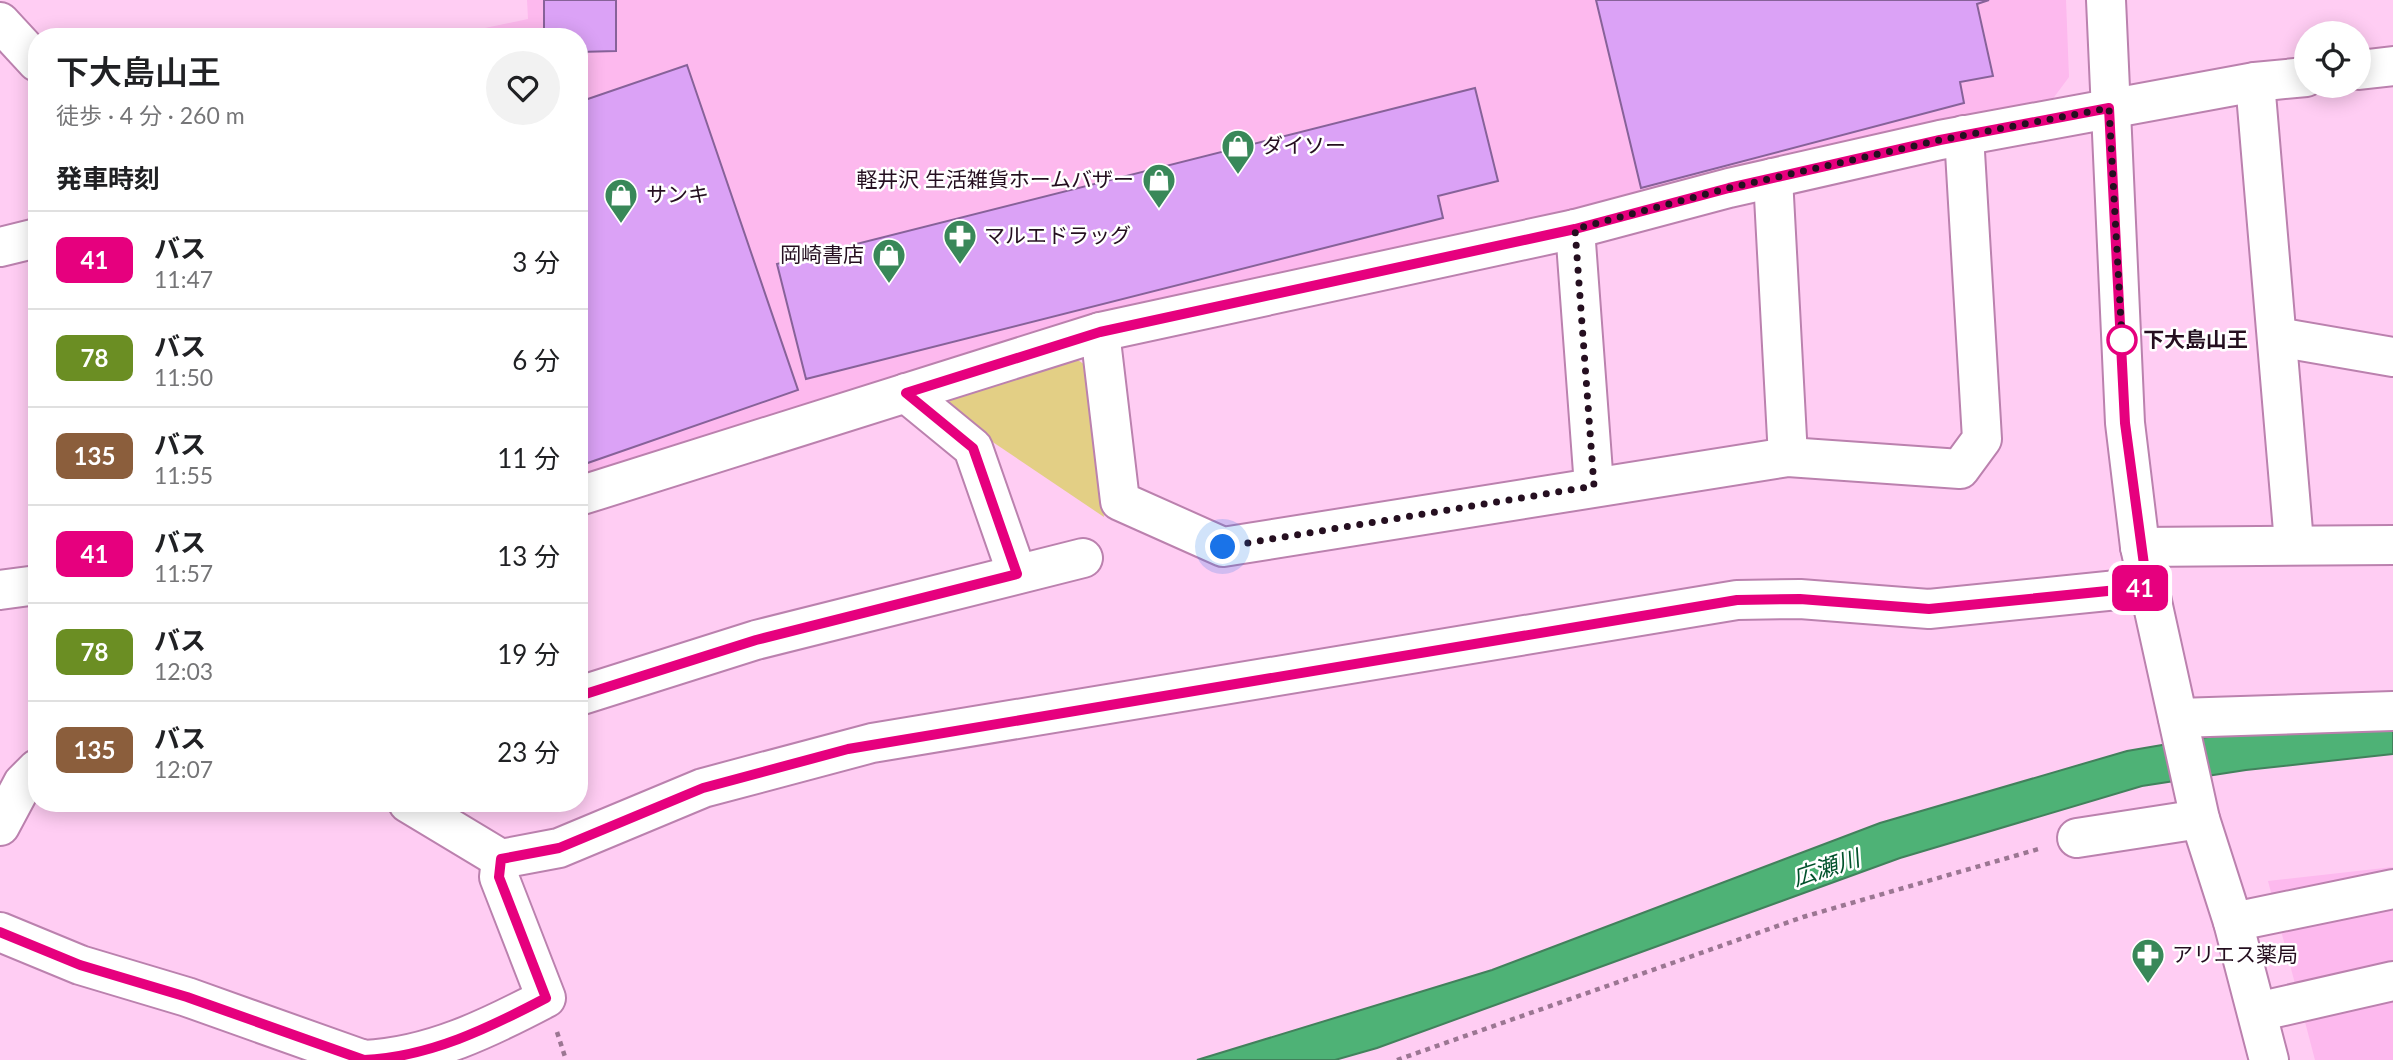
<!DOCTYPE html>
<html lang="ja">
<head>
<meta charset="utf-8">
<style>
	:root { --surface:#fff; --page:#f2f2f2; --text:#202124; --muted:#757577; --line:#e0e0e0 }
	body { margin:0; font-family:Lato,"Noto Sans JP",sans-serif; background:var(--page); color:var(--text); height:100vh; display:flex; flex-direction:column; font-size:26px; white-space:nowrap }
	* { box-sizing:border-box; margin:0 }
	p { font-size:23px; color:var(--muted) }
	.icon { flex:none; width:38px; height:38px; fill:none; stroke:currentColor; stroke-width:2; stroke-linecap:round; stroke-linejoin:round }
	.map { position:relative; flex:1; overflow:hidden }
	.drawer { position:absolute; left:28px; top:28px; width:560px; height:784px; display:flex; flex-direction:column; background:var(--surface); border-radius:28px; box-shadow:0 4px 18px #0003 }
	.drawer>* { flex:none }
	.badge { padding:0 14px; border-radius:10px; font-size:24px; line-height:46px }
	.buttons { position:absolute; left:2294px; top:21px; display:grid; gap:14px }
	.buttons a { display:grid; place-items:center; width:77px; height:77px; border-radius:50%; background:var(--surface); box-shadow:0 4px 18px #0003; font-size:35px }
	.you { position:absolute; width:35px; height:35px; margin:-18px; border:5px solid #fff; border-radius:50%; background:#1a73e8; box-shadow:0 0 0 10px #1a73e833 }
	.map>.badge { position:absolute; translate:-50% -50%; box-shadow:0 0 0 4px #fff }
	h2 { padding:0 28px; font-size:26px; line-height:63px }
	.round { display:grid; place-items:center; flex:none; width:74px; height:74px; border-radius:37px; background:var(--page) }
	.overview { display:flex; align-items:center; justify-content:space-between; height:119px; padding:0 28px }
	h1 { font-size:33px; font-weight:600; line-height:52px }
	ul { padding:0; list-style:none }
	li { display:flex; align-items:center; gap:21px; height:98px; padding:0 28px; border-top:2px solid var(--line) }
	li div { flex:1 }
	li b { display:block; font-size:26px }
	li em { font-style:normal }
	li .badge { min-width:77px; font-weight:700; text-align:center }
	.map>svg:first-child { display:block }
	.built { fill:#fdb9ee }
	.green { fill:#e3cf85 }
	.water { fill:#4eb276; stroke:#42815c; stroke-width:2 }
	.building { fill:#dba2f6; stroke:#876299; stroke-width:2 }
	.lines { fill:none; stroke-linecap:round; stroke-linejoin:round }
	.minor-casing { stroke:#bb81ae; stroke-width:42 }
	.path { stroke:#9b7692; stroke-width:4.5; stroke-dasharray:5 5; stroke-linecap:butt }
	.minor { stroke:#fff; stroke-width:38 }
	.line-casing { stroke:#fff; stroke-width:16 }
	.line { stroke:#e6007e; stroke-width:10 }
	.walk { stroke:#250f20; stroke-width:7; stroke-dasharray:0 12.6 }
	.stop-dot { fill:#fff; stroke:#e6007e; stroke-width:3.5 }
	.labels { text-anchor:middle; stroke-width:5; stroke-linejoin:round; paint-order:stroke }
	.poi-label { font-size:21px; fill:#250f20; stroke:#fff; text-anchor:start }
	.stop-label { font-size:21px; font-weight:bold; fill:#250f20; stroke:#fff; text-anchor:start }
	.water-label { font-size:23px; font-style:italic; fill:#01522b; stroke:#fff }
</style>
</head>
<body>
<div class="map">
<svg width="2393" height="1060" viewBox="0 0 2393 1060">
	<rect width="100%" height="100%" fill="#ffcdf3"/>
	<!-- built -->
	<g class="built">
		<polygon points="527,0 2066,0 2069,77 2052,100 579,478 579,37 442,37 528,19"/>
		<polygon points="2393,867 2393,1060 2315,1060 2268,881"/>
	</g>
	<!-- green -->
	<polygon class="green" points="1072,356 1088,367 1104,517 948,412 951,395"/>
	<!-- water -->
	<polygon class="water" points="2393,724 2393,754 2246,770 2142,786 1900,858 1377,1048 1335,1060 1197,1060 1492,970 1880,823 2127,751 2238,732"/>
	<!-- building -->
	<g class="building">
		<polygon points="544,0 616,0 616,51 579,52 579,37 544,37"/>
		<polygon points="1596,0 1989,0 1977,4 1993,76 1960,82 1964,103 1641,188"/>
		<polygon points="687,65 798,390 579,466 579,102"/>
		<polygon points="1475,88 1498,181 1438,196 1443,218 806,379 777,264"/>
	</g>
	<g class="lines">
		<defs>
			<g id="minor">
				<polyline points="2106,0 2125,423 2140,547 2200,819 2233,922 2269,1060"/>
				<polyline points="0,22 37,62"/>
				<polyline points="2359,70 2393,66"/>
				<polyline points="2255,82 2294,543"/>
				<polyline points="1773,178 1788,457"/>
				<polyline points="1575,229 1594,486"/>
				<polyline points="0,247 37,238"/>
				<polyline points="1100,332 1120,501 1223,547 1788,457 1960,469 1982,439 1964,135"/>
				<polyline points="2277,337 2393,357"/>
				<polyline points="906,393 973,448 1017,574"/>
				<polyline points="579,496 1100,332 1575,229 1729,188 1940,140 2255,82 2306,77"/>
				<polyline points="2140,547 2393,545"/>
				<polyline points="0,590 37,585"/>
				<polyline points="579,696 756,640 1083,558"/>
				<polyline points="2178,718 2393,711"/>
				<polyline points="408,803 501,859"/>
				<polyline points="0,826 23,783 37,769"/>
				<polyline points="2077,838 2200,819"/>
				<polyline points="2233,922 2393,889"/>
				<path d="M 0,932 L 80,965 L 187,997 L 364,1060 C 430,1057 489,1028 546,998 L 499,877 L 501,859 L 559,848 L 703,788 L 872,743 L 1737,600 L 1800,599 L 1929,609 L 2147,587"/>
				<polyline points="2257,1012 2393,981"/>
			</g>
		</defs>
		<!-- minor casing -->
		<use href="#minor" class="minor-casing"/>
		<!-- path -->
		<g class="path">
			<polyline points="557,1032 566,1060"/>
			<polyline points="1397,1060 1803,917 2042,848"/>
		</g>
		<!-- minor -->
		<use href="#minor" class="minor"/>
	</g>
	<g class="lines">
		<defs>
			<path id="line" d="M 0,932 L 80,965 L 187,997 L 364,1060 C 430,1057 489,1028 546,998 L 499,877 L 501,859 L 559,848 L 703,788 L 848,749 L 1737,600 L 1800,599 L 1929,609 L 2147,587 L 2125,423 L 2109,108 L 1940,140 L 1729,188 L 1575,229 L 1100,332 L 906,393 L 973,448 L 1017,574 L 756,640 L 579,696"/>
		</defs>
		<!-- line casing -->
		<use href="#line" class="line-casing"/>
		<!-- line -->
		<use href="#line" class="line"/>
		<!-- walk -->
		<polyline class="walk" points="1223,547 1594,486 1575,229 1729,188 1940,140 2109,108 2122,340"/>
	</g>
	<!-- icons -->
	<defs>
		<symbol id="shop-pin" viewBox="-11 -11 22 30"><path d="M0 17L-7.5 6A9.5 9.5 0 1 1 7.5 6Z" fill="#398859" stroke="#fff"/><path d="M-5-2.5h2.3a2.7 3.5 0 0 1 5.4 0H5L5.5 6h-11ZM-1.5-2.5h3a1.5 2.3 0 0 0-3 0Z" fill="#fff"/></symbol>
		<symbol id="pharmacy-pin" viewBox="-11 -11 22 30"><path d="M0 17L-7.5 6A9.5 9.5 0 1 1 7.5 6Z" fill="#398859" stroke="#fff"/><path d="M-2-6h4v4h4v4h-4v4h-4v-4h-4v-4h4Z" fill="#fff"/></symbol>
	</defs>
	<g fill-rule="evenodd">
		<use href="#shop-pin" x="1219" y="127" width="38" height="52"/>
		<use href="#shop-pin" x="1140" y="161" width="38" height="52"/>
		<use href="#shop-pin" x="602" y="176" width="38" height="52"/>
		<use href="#pharmacy-pin" x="941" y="217" width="38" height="52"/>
		<use href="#shop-pin" x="870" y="236" width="38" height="52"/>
		<use href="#pharmacy-pin" x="2129" y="936" width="38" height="52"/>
	</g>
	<!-- markers -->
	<circle class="stop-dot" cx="2122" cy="340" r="14"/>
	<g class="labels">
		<!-- poi labels -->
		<g class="poi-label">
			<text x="1262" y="153">ダイソー</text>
			<text x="1134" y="187" text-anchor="end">軽井沢 生活雑貨ホームバザー</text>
			<text x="646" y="202">サンキ</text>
			<text x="984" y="243">マルエドラッグ</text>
			<text x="864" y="262" text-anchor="end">岡崎書店</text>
			<text x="2172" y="962">アリエス薬局</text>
		</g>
		<!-- stop labels -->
		<g class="stop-label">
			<text x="2143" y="347">下大島山王</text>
		</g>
		<!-- water labels -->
		<g class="water-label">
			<text transform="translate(1826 868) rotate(-18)" y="8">広瀬川</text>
		</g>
	</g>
</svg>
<div class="buttons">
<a><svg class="icon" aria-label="locate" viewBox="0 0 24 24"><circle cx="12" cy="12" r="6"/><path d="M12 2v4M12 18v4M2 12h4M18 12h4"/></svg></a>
</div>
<div class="you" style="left:1223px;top:547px"></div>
<b class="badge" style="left:2140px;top:588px;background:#e6007e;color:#fff">41</b>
<section class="drawer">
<div class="overview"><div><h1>下大島山王</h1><p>徒歩 · 4 分 · 260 m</p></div><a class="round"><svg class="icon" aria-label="heart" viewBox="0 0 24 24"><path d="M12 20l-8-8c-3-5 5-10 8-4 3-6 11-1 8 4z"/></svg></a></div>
<h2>発車時刻</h2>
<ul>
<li><span class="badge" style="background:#e6007e;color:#fff">41</span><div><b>バス</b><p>11:47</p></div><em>3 分</em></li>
<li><span class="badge" style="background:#6b8e23;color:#fff">78</span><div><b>バス</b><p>11:50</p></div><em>6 分</em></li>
<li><span class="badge" style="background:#8b5e3c;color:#fff">135</span><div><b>バス</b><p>11:55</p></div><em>11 分</em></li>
<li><span class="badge" style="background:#e6007e;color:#fff">41</span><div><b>バス</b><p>11:57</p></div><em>13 分</em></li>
<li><span class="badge" style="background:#6b8e23;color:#fff">78</span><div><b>バス</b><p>12:03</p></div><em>19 分</em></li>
<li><span class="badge" style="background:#8b5e3c;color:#fff">135</span><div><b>バス</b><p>12:07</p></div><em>23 分</em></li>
</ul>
</section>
</div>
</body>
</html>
